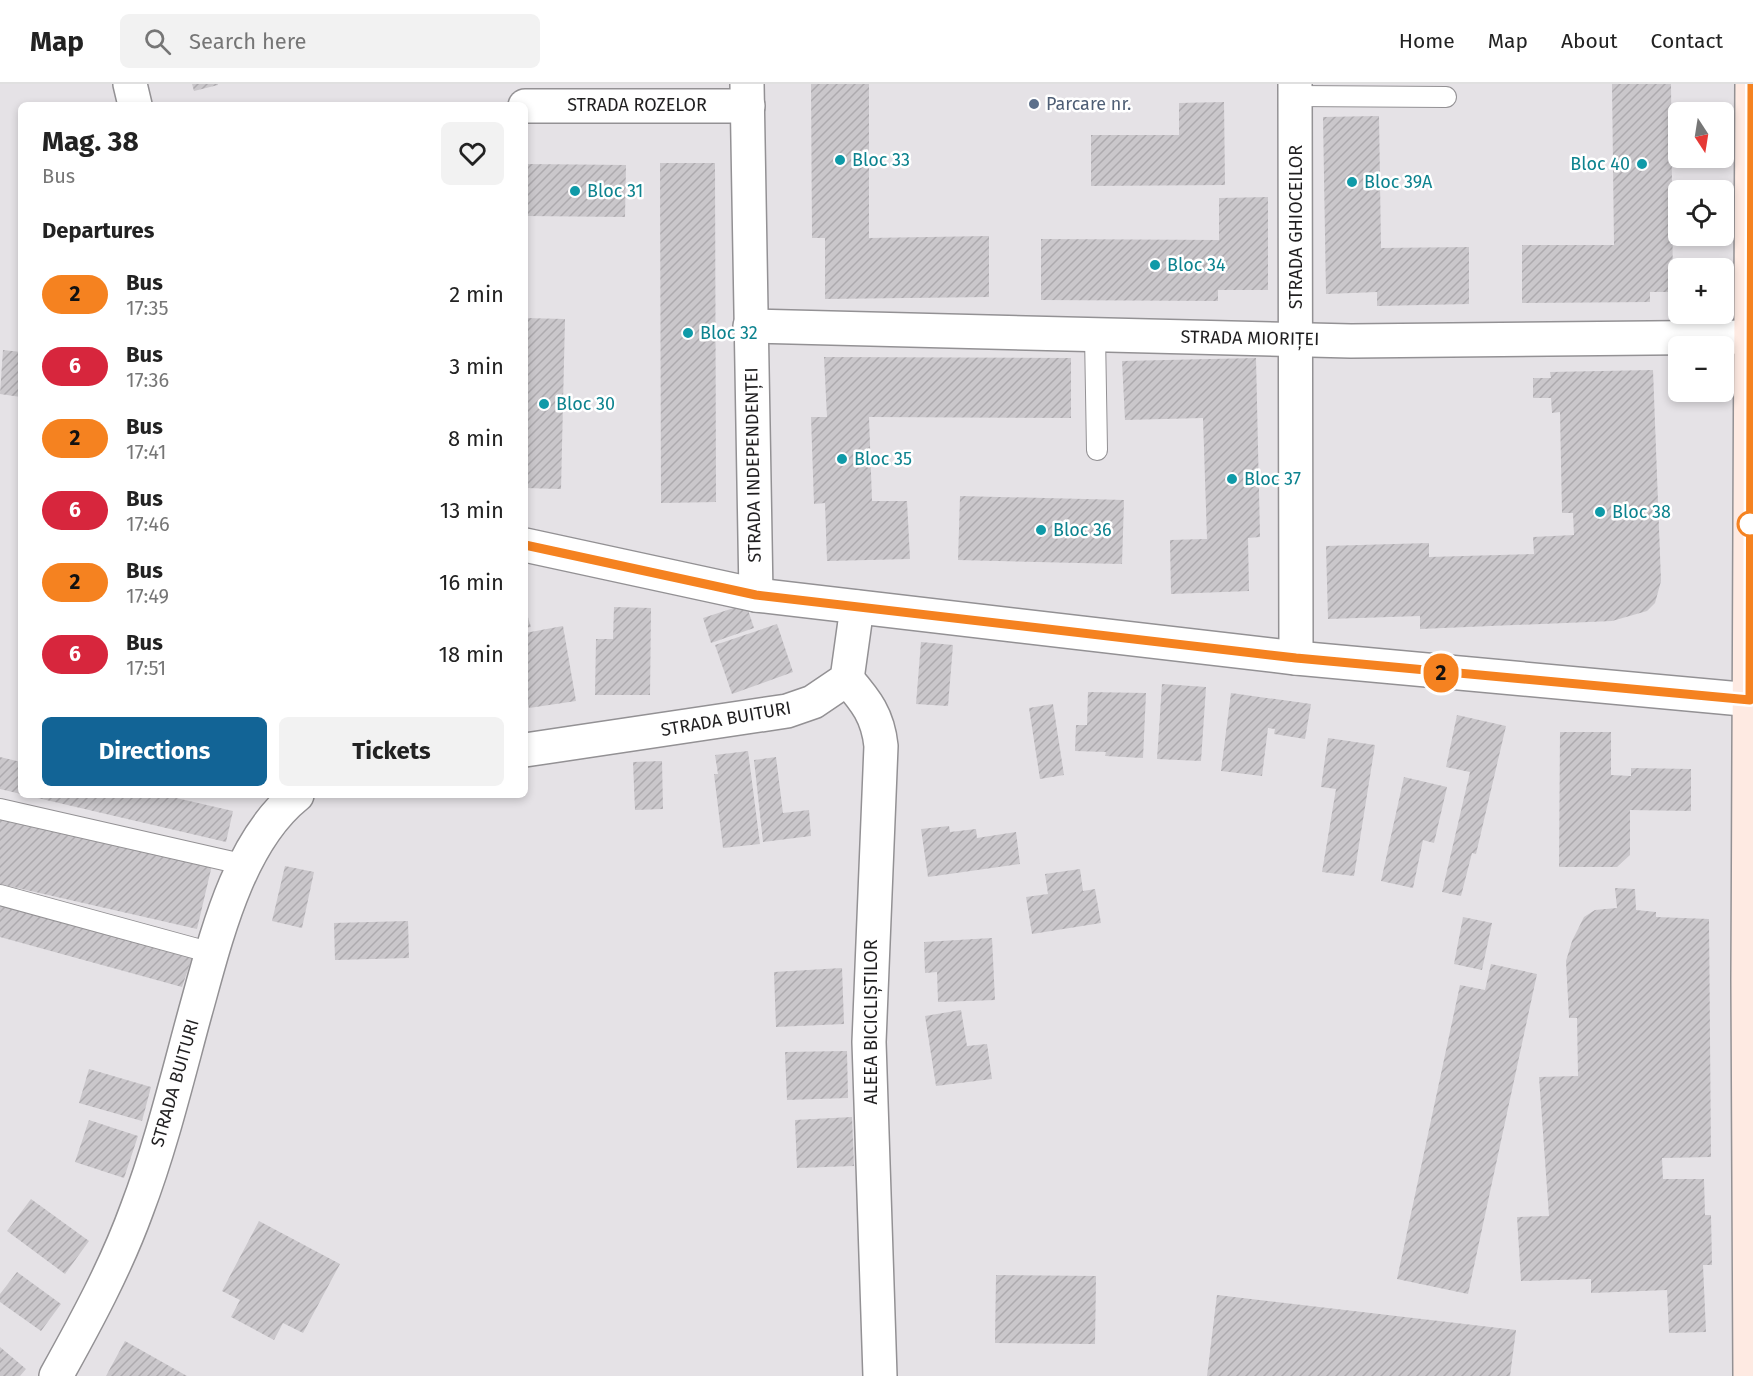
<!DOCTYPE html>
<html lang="en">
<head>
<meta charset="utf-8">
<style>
	:root { --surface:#fff; --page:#f2f2f2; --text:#222; --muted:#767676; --line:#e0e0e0; --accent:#126496 }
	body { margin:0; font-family:"Fira Sans",sans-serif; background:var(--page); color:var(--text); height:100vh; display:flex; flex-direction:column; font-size:22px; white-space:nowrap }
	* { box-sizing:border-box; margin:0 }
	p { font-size:20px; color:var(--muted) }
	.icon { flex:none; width:33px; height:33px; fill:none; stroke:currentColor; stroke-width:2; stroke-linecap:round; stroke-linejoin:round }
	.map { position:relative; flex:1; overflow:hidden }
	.sheet { position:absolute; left:18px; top:18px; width:510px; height:696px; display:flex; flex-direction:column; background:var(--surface); border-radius:9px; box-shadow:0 3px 9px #0003 }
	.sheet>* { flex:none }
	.badge { padding:0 12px; border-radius:20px; font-size:21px; line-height:39px }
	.needle { width:39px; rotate:168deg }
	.controls { position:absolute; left:1668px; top:18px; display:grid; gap:12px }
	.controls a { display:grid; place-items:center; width:66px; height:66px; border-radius:9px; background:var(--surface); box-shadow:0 3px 9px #0003; font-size:30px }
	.map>.badge { position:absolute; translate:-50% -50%; box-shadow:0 0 0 3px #fff }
	h2 { padding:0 24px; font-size:22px; line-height:54px }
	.round { display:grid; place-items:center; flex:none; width:63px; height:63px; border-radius:9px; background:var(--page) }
	.summary { display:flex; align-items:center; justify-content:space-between; height:102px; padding:0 24px }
	h1 { font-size:28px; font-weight:700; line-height:45px }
	.primary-button { display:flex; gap:12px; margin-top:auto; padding:12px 24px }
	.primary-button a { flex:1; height:69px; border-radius:9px; background:var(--accent); color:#fff; font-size:24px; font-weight:700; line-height:69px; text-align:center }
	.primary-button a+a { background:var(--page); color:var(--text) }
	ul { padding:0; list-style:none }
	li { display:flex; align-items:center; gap:18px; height:72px; padding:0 24px }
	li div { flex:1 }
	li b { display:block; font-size:22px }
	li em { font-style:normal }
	li .badge { min-width:66px; font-weight:700; text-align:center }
	header { display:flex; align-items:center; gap:36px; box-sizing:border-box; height:84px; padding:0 30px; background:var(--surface); border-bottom:2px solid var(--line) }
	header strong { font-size:28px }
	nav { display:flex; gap:33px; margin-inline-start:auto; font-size:21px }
	.search { width:420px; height:54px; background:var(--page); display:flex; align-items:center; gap:15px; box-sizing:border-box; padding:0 21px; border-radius:9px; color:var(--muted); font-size:22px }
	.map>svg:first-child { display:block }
	.building { fill:url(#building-hatch) }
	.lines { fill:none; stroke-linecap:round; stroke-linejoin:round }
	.service-casing { stroke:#939194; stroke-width:22 }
	.minor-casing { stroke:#939194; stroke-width:36 }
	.secondary-casing { stroke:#939194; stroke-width:36 }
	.service { stroke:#fff; stroke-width:20 }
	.minor { stroke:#fff; stroke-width:33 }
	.secondary { stroke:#feeae2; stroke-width:33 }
	.line-casing { stroke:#fff; stroke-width:14 }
	.line { stroke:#f58220; stroke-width:9 }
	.service-dot { fill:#5c6f8a; stroke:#fff; stroke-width:2 }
	.culture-dot { fill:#0f9aa8; stroke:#fff; stroke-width:2 }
	.stop-dot { fill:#fff; stroke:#f58220; stroke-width:3 }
	.labels { text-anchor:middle; stroke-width:5; stroke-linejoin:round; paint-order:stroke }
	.service-label { font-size:18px; fill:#4e5e75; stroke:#fff; text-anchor:start }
	.street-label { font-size:18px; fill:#201f20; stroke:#fff }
	.culture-label { font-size:18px; fill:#0d838f; stroke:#fff; text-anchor:start }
</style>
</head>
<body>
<header>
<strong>Map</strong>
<div class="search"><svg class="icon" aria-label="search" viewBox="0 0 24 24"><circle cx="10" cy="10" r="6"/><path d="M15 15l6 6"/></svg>Search here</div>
<nav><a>Home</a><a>Map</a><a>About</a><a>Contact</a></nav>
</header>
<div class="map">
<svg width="1753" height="1292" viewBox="0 0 1753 1292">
	<defs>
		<pattern id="building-hatch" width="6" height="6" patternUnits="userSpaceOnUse" patternTransform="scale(1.5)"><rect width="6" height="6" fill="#cac7cb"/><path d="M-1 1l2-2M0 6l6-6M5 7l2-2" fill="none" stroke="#adaaae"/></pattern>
	</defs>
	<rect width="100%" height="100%" fill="#e5e2e6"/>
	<!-- building -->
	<g class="building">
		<polygon points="192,0 218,0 218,1 194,7"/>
		<polygon points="811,0 869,0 869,154 989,152 989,213 825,215 825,154 812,154"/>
		<polygon points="1612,0 1671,0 1673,208 1650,208 1650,218 1522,219 1522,161 1614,161"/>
		<polygon points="1224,18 1225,101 1091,102 1091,51 1179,51 1179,19"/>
		<polygon points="1379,32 1381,164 1469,163 1469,220 1377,222 1377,208 1326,210 1323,33"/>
		<polygon points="660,79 715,79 716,418 661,419"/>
		<polygon points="525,80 626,81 625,133 525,132"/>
		<polygon points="1268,113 1268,206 1218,206 1218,217 1041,216 1041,155 1219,156 1219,114"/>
		<polygon points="525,234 565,235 561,405 525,404"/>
		<polygon points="3,266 21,268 21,313 0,310"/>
		<polygon points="824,273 1071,274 1071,334 869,333 872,417 907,417 910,475 827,477 825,419 814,420 811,333 827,333"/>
		<polygon points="1256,274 1260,453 1248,454 1249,507 1171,510 1170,456 1207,455 1203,334 1125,336 1122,277"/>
		<polygon points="1653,286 1661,497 1655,519 1647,527 1612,537 1420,545 1420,532 1328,535 1326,462 1429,459 1429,473 1534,470 1533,453 1574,451 1573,429 1562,429 1560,328 1552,329 1551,314 1533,314 1533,294 1551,294 1550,288"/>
		<polygon points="960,412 1124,416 1122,480 958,476"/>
		<polygon points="746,520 754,544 711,559 703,534"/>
		<polygon points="614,523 651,524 650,611 595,611 596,555 613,555"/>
		<polygon points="525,524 531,543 525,544"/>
		<polygon points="777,540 793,588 732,610 715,561"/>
		<polygon points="563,542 576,617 529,624 525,608 525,549"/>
		<polygon points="921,558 953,561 948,622 916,620"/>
		<polygon points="1162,600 1206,603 1201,677 1157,675"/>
		<polygon points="1088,608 1146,609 1143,674 1105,672 1106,668 1075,667 1076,641 1087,641"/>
		<polygon points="1231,609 1311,620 1305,655 1274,650 1275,645 1268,644 1262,692 1221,687"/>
		<polygon points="1053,620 1064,691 1040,695 1029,624"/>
		<polygon points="1457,631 1506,642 1476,770 1472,769 1461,812 1442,808 1470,688 1446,683"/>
		<polygon points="1560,648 1611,648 1611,691 1631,692 1631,684 1691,685 1691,727 1630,726 1630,771 1617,783 1559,783"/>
		<polygon points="1328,654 1375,661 1354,792 1322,788 1336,705 1321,703"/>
		<polygon points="748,667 760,760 723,764 714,690 718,690 715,671"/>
		<polygon points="0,673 21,678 21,710 0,705"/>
		<polygon points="776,673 783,729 809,726 811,752 763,758 754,676"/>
		<polygon points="662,677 663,725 635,726 633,678"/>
		<polygon points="1404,693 1447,703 1434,759 1423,756 1413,804 1381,797"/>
		<polygon points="163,711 233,727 226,758 29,712"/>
		<polygon points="0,733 212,781 197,845 0,800"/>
		<polygon points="949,742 950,748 976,745 977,754 1016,748 1020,780 928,793 921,745"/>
		<polygon points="285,782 314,788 302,844 272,837"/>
		<polygon points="1080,785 1083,807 1095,805 1101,839 1032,850 1026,813 1048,810 1045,790"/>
		<polygon points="1615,804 1635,805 1636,826 1656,828 1656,833 1709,835 1711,1073 1662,1074 1663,1095 1704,1095 1705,1131 1711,1131 1712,1181 1703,1181 1706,1248 1669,1249 1667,1206 1591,1209 1591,1195 1521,1197 1517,1133 1549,1132 1539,993 1578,992 1577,934 1569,934 1566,877 1572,857 1584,833 1595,826 1617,824"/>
		<polygon points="0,822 192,874 182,903 0,853"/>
		<polygon points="1463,833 1492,839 1482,886 1454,880"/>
		<polygon points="408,837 409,874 335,876 334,839"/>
		<polygon points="992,854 995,916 938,918 937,888 925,889 924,858"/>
		<polygon points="1491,880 1537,890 1468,1210 1397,1195 1460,901 1485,906"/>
		<polygon points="842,884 844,940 776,943 774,888"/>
		<polygon points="961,926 967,962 987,960 992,995 936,1002 925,932"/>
		<polygon points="847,967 848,1014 787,1016 785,968"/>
		<polygon points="89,985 151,1003 142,1037 79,1019"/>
		<polygon points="852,1033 854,1082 797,1084 795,1036"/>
		<polygon points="89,1036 138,1052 124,1094 75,1078"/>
		<polygon points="31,1115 89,1157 65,1190 7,1147"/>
		<polygon points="259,1137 340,1180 303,1249 283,1239 274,1256 231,1233 240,1216 222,1207"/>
		<polygon points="17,1188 61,1220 41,1247 0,1218 0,1210"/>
		<polygon points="996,1191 1096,1192 1095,1260 995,1259"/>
		<polygon points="1217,1211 1516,1246 1510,1292 1207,1292"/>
		<polygon points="125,1257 187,1292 106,1292"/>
		<polygon points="0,1263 26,1285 20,1292 0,1292"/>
	</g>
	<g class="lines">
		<defs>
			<g id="service">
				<polyline points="1295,12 1446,13"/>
				<polyline points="1095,251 1097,366"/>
				<polyline points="0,725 246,781"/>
				<polyline points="0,811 212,869"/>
			</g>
			<g id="minor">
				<polyline points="130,0 135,21"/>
				<polyline points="747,0 756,511"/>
				<polyline points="1295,0 1296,574"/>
				<polyline points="525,22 748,22"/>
				<polyline points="750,242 1351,257 1751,253"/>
				<polyline points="525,461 756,511 1296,574 1753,616"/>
				<path d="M 847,595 C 866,617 878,632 881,662 L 869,958 L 880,1292"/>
				<polyline points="525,666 787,627 813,618 847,595 857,523"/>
				<path d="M 56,1292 C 86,1238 116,1183 137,1125 C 161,1062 177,995 195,929 C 215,858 237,759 297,711"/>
			</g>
			<polyline id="secondary" points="1750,1292 1748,895 1752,0"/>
		</defs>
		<!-- service casing -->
		<use href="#service" class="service-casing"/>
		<!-- minor casing -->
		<use href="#minor" class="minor-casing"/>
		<!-- secondary casing -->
		<use href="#secondary" class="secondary-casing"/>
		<!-- service -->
		<use href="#service" class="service"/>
		<!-- minor -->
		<use href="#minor" class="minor"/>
		<!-- secondary -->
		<use href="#secondary" class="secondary"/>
	</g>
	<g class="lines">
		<defs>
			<polyline id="line" points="525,461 756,511 1296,574 1750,616 1752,0"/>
		</defs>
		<!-- line casing -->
		<use href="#line" class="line-casing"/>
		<!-- line -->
		<use href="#line" class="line"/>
	</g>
	<!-- markers -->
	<circle class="service-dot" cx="1034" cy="20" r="6"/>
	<g class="culture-dot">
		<circle cx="840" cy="76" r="6"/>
		<circle cx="1642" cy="80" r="6"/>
		<circle cx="1352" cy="98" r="6"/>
		<circle cx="575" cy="107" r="6"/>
		<circle cx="1155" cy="181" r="6"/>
		<circle cx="688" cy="249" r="6"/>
		<circle cx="544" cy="320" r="6"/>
		<circle cx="842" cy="375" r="6"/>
		<circle cx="1232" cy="395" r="6"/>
		<circle cx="1600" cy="428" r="6"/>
		<circle cx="1041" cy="446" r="6"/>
	</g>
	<circle class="stop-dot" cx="1750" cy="440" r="12"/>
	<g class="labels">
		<!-- service labels -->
		<g class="service-label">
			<text x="1046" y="26">Parcare nr.</text>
		</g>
		<!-- street labels -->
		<g class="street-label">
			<text x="637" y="27">STRADA ROZELOR</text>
			<text transform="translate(1296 143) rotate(-90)" y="6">STRADA GHIOCEILOR</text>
			<text transform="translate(1250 254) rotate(1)" y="6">STRADA MIORIȚEI</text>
			<text transform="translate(753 381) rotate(-91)" y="6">STRADA INDEPENDENȚEI</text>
			<text transform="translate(726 635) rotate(-10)" y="6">STRADA BUITURI</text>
			<text transform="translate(871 938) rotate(-90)" y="6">ALEEA BICICLIȘTILOR</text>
			<text transform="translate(175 999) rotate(-74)" y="6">STRADA BUITURI</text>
		</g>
		<!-- culture labels -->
		<g class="culture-label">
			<text x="852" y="82">Bloc 33</text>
			<text x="1630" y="86" text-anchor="end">Bloc 40</text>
			<text x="1364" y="104">Bloc 39A</text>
			<text x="587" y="113">Bloc 31</text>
			<text x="1167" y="187">Bloc 34</text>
			<text x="700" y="255">Bloc 32</text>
			<text x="556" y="326">Bloc 30</text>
			<text x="854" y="381">Bloc 35</text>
			<text x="1244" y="401">Bloc 37</text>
			<text x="1612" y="434">Bloc 38</text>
			<text x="1053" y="452">Bloc 36</text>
		</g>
	</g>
</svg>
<div class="controls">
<a><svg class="needle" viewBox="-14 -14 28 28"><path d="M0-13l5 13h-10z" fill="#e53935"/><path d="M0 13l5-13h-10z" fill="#767676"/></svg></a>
<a><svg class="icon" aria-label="locate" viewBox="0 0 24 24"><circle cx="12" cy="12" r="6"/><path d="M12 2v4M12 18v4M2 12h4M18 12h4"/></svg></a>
<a>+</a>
<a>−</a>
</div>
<b class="badge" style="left:1441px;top:589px;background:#f58220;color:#111">2</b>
<section class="sheet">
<div class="summary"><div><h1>Mag. 38</h1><p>Bus</p></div><a class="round"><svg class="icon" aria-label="heart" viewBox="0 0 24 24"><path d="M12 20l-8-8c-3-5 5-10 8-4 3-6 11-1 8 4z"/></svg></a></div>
<h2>Departures</h2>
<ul>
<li><span class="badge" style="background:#f58220;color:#111">2</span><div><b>Bus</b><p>17:35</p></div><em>2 min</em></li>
<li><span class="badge" style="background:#d7263d;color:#fff">6</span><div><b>Bus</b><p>17:36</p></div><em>3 min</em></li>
<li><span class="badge" style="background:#f58220;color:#111">2</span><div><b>Bus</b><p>17:41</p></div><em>8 min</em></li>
<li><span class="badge" style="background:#d7263d;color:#fff">6</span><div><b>Bus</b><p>17:46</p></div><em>13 min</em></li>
<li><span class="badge" style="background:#f58220;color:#111">2</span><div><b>Bus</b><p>17:49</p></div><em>16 min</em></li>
<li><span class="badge" style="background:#d7263d;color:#fff">6</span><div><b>Bus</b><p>17:51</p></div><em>18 min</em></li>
</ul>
<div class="primary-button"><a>Directions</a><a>Tickets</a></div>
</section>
</div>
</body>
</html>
